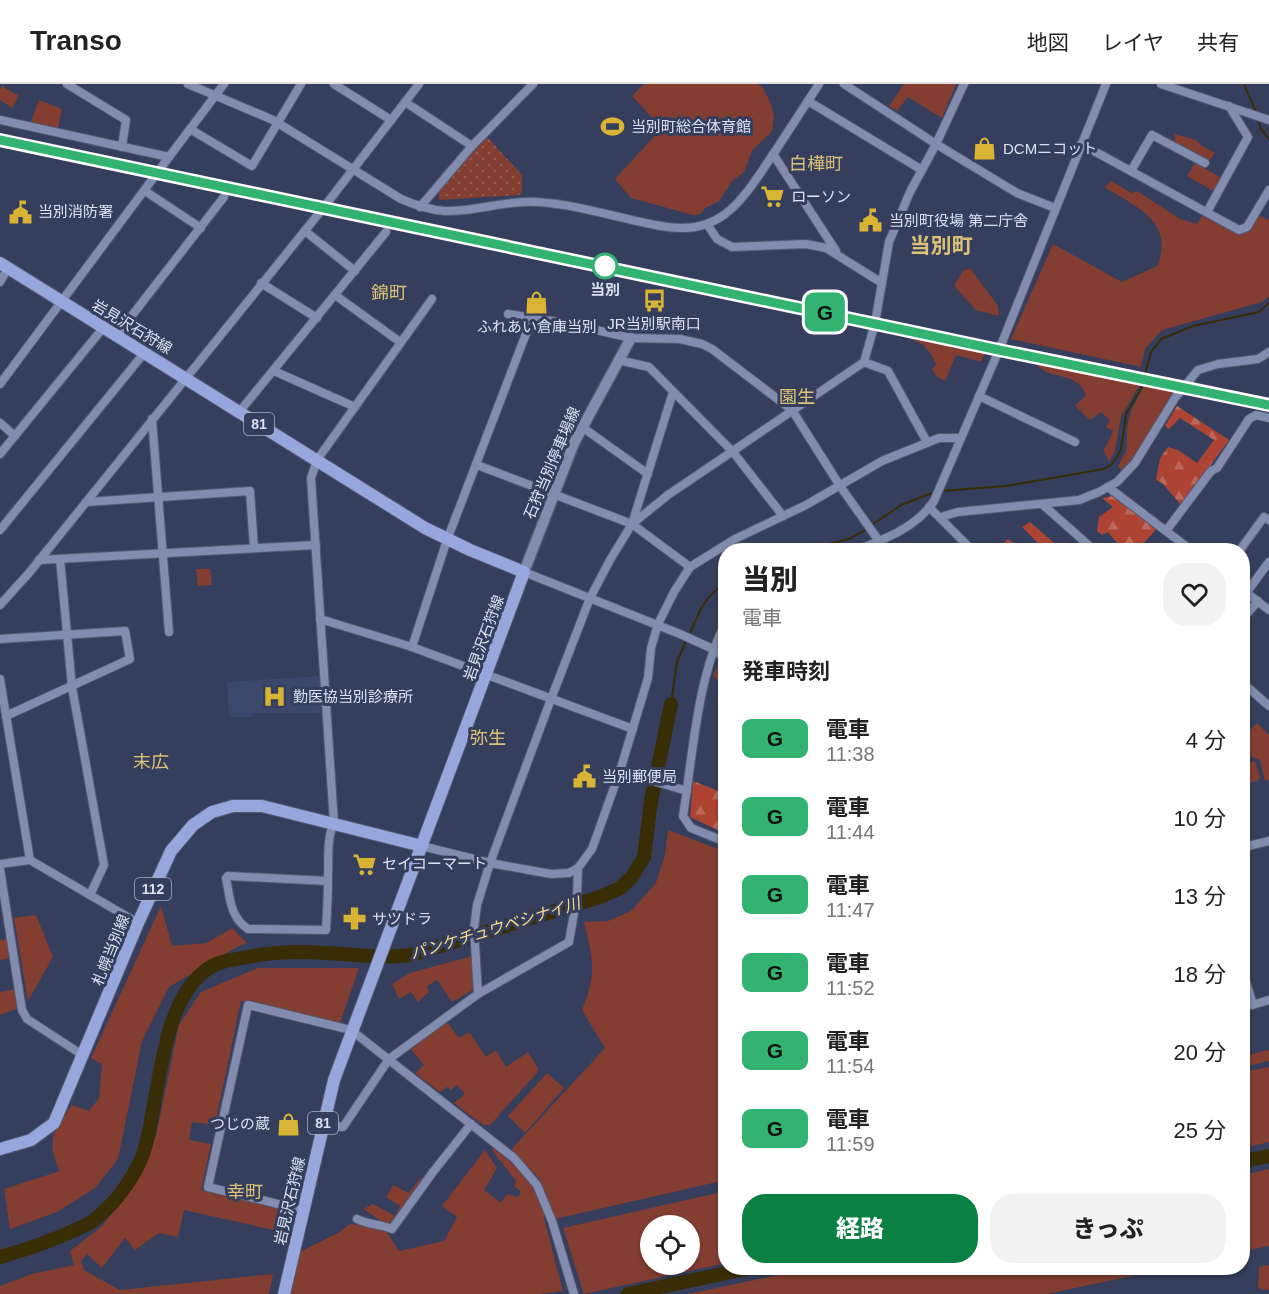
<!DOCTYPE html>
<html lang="ja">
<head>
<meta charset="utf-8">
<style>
	:root { --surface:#fff; --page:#f2f2f2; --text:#222; --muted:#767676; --line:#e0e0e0; --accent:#0b8043 }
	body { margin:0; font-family:Arial,"Noto Sans JP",sans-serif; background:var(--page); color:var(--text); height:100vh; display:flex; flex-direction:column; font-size:22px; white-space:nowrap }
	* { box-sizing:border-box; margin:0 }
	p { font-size:20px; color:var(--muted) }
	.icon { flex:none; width:33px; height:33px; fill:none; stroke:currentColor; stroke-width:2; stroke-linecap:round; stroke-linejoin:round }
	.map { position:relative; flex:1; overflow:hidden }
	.panel { position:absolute; left:718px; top:459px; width:532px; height:732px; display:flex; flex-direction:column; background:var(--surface); border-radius:24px; box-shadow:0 2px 4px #0004 }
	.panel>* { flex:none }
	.badge { padding:0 12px; border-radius:9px; font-size:21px; line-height:39px }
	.tools { position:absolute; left:640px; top:1131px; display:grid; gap:12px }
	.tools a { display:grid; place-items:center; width:60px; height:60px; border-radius:50%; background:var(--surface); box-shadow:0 2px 4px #0004; font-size:30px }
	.map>.badge { position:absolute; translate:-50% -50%; box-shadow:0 0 0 3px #fff }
	h2 { padding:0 24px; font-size:22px; line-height:54px }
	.round { display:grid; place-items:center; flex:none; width:63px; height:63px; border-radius:24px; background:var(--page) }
	.overview { display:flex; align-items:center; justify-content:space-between; height:102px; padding:0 24px }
	h1 { font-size:28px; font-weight:800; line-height:45px }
	.button { display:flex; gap:12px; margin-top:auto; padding:12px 24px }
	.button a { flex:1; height:69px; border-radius:24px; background:var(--accent); color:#fff; font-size:24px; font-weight:800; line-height:69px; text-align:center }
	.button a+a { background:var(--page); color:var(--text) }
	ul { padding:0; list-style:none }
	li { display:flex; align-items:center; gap:18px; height:78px; padding:0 24px }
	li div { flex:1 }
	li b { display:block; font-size:22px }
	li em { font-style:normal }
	li .badge { min-width:66px; font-weight:700; text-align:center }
	header { display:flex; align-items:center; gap:36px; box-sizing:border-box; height:84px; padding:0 30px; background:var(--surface); border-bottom:2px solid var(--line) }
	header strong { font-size:28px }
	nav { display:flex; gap:33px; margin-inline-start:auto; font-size:21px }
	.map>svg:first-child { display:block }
	.built { fill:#3c476c }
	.green { fill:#833d31; fill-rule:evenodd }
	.forest { fill:url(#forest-firs) }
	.garden { fill:url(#garden-dots) }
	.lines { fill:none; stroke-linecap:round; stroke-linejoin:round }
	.stream { stroke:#392d06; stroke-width:2 }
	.river { stroke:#392d06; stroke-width:14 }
	.street-casing { stroke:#525973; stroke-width:10 }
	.secondary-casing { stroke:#525973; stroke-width:13 }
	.primary-casing { stroke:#525973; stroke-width:14 }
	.street { stroke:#818cae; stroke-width:8 }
	.secondary { stroke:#818cae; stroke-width:10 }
	.primary { stroke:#97a7dd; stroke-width:12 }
	.rail-casing { stroke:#bfc6db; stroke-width:4.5 }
	.rail { stroke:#353e5c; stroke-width:2; stroke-dasharray:7; stroke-linecap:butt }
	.line-casing { stroke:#fff; stroke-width:14 }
	.line { stroke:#32b372; stroke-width:9 }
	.stop-dot { fill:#fff; stroke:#32b372; stroke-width:3 }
	.labels { text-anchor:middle; stroke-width:6; stroke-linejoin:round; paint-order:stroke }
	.shield { fill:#353e5c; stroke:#a8b0c6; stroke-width:1.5 }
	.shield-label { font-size:14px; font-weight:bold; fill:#dae1f4 }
	.poi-label { font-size:15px; fill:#dae1f4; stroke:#353e5c; text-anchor:start }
	.stop-label { font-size:15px; font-weight:bold; fill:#dae1f4; stroke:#353e5c }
	.street-label { font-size:15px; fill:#dae1f4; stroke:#353e5c }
	.water-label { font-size:16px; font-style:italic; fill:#f7dc8d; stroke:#353e5c }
	.quarter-label { font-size:18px; fill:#dbc276; stroke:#353e5c }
	.district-label { font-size:21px; font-weight:bold; fill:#dbc276; stroke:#353e5c }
</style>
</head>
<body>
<header>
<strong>Transo</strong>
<nav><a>地図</a><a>レイヤ</a><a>共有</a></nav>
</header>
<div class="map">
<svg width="1269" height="1210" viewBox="0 0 1269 1210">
	<defs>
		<pattern id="forest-firs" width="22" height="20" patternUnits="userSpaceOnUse" patternTransform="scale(1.5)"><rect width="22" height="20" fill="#ad4433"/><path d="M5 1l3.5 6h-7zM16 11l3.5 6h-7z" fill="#bb685b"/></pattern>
		<pattern id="garden-dots" width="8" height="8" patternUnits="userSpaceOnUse" patternTransform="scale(1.5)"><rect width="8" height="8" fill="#833d31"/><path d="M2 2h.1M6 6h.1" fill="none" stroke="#94594f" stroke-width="1.8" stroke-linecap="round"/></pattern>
	</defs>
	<rect width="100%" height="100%" fill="#353e5c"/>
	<!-- built -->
	<polygon class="built" points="322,592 323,629 252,629 252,633 229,633 227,598"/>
	<!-- green -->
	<g class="green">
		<polygon points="644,0 758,0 763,4 771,20 774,33 772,47 752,67 744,88 732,97 719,117 705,124 700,130 693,131 631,114 615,95 662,44 632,12"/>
		<polygon points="904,0 956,0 942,34 908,13 897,27 889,22"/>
		<polygon points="2,2 19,12 12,24 0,16 0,5"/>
		<polygon points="39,16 62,25 58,44 31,38"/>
		<polygon points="1175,50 1196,56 1202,62 1215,69 1209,77 1174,59"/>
		<polygon points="1195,79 1222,94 1215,108 1187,92"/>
		<path d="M 1112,97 L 1131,109 L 1137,107 L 1180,135 L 1197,140 L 1204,129 L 1243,150 L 1257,131 L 1269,136 L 1269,212 L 1262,218 L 1162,246 L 1145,265 L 1141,283 L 1011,255 L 1053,160 L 1122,198 L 1157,182 C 1176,138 1135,122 1104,103 Z"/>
		<polygon points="970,184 998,222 999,232 976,226 954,202 963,187"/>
		<path d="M 893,245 L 987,265 L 981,278 L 956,271 L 945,297 L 936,292 L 932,284 L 936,281 C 926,256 917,257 892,250 Z"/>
		<path d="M 1040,276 L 1141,299 L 1121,332 L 1115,367 L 1109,378 L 1103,365 L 1107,361 L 1113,347 L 1106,343 L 1110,336 L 1101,328 L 1090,336 L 1075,322 L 1086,311 C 1076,286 1051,297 1037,281 Z"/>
		<polygon points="1146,298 1177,304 1135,372 1123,387 1118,383 1127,365 1127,344 1131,327"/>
		<polygon points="196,485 210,485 212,501 198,502"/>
		<polygon points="721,577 726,580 726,606 713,591"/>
		<polygon points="1257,639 1269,651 1269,696 1265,697 1260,676 1248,671 1244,666 1244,652"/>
		<polygon points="1255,677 1260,694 1257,697 1244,700 1244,680"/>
		<path d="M 668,746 L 726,768 L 726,1096 L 555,1135 L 539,1094 L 511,1066 L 605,964 L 582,926 C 597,890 593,875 584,838 L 608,837 L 631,827 L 656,799 L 665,771 Z"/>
		<path d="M 161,822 L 172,862 L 206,859 L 232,844 L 247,859 L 237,863 L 169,903 L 142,957 L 118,1075 L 95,1104 L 57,1128 L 10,1145 L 4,1105 L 60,1087 C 45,1056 54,1046 72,1021 L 89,1027 L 99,1014 L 102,980 L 91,974 Z"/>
		<polygon points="36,831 53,873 28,917 14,834"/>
		<polygon points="8,855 11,874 0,876 0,856"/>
		<polygon points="472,872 474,900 473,906 452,918 437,896 427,902 429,908 418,918 411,908 399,915 392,900 410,889"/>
		<polygon points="258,884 359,884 340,939 241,917 215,1041 192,1038 189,1056 211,1060 201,1106 283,1123 278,1147 184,1126 178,1153 159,1149 135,1166 125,1154 102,1184 87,1170 81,1177 84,1186 120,1206 273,1190 269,1210 0,1210 0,1202 32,1190 74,1181 70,1167 101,1143 137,1098 156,1052 179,941 201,908"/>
		<polygon points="16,905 19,924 0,931 0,908"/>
		<polygon points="447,938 459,954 469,948 486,973 496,966 506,983 528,968 538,984 537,989 490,1041 483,1041 454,1019 465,1010 457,1001 451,1006 447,1003 440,1008 415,989 424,981 411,965"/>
		<polygon points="1269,966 1269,977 1244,983 1244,972"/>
		<polygon points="1269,983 1269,1058 1244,1064 1244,988"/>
		<polygon points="547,989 564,1004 525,1049 508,1032"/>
		<polygon points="493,1063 513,1080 534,1104 546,1131 544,1134 563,1207 540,1210 291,1210 298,1169 338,1149 350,1140 384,1144 399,1167 444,1157 457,1133 442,1122 485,1066 497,1084 484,1106 501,1119 507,1110 518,1113 521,1108 514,1102 516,1097 492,1066"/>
		<polygon points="1269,1085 1269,1162 1244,1167 1244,1091"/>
		<polygon points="421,1093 424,1095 392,1142 389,1142 363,1125 373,1120 395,1132 400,1122 386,1113 393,1101 409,1109"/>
		<path d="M 726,1107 L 726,1179 L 584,1210 L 563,1144 ZM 651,1142 L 690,1142 L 690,1180 L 651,1180 Z"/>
		<polygon points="1269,1181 1269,1206 1258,1204 1259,1183"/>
		<polygon points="812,1184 1169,1184 1047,1210 688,1210"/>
	</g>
	<!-- forest -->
	<g class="forest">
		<polygon points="1177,322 1229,356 1181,421 1162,399 1156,396 1160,374 1168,363 1178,366 1197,379 1214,356 1180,334 1169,345 1165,342"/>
		<polygon points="1112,412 1157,444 1138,466 1133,466 1127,462 1118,460 1108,448 1102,451 1097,447 1099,433 1113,423 1102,414"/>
		<polygon points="1030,438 1061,465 1060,466 1034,466 1037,458 1022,443"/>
		<polygon points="1008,455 1022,465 1022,466 996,466"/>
		<polygon points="693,697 726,710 726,750 690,733"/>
	</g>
	<!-- garden -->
	<polygon class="garden" points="487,53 522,91 522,108 520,111 439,116 439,106"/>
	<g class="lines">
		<!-- stream -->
		<g class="stream">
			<polyline points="1244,0 1257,30"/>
			<polyline points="1259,36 1260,44 1269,55"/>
			<polyline points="941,407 1006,402 1104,385 1112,380 1117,373 1121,365 1126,330 1141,305 1151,268 1161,255 1193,242 1259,228 1269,219"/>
			<polyline points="872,441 901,421 935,408"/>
			<polyline points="804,466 849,455 867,445"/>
			<path d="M 689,552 C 698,530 704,512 726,499"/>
			<polyline points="671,620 677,578 686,557"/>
		</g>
		<!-- river -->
		<g class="river">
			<polyline points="1244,1077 1269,1072"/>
			<path d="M 0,1173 C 25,1166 49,1158 73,1147 C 79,1144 87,1141 93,1137 C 115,1120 137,1091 145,1064 C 160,1013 160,915 209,884 C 220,877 235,875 248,873 C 272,868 300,867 325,869 C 354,870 382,875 411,871 L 600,813 L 620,804 L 632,793 L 644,773 L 651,717 L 671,620"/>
			<polyline points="628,1210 750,1184"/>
		</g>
		<defs>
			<g id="street">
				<polyline points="67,0 126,36 122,63"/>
				<path d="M 188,0 L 273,36 L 401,115 C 415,121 429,126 445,127 C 475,128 505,116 536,118 C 578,120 620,135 661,142 C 723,154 744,113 774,69 C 789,46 804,23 819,0"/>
				<polyline points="334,0 391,36"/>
				<polyline points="844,0 936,60 1017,109 1055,124"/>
				<polyline points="1161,0 1269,36"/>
				<polyline points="808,17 922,86"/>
				<polyline points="405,18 472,62"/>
				<polyline points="0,36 169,73 224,0"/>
				<polyline points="190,45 252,82 301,0"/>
				<polyline points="1081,60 1239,146 1247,143 1269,106"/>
				<polyline points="773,70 836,167"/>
				<polyline points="1131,87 1152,51 1205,79"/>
				<polyline points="145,107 201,144"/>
				<polyline points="420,123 472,62 533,0"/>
				<polyline points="1207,128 1248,53 1229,22"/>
				<polyline points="707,140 717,155 732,163 806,160 826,164 882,199"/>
				<polyline points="305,147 355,187"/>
				<polyline points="0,198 8,184"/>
				<polyline points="261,199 317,234"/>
				<polyline points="335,211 400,258"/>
				<polyline points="508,230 570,240 631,254 680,255 702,260 712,265 792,326 840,402 879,457"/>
				<polyline points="116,252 224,113"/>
				<polyline points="618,276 649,283 733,368 783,432"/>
				<polyline points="864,278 888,287 927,358"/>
				<polyline points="274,287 355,323"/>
				<polyline points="0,300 169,73"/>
				<polyline points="979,312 1075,358"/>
				<polyline points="240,327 386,148"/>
				<polyline points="152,335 169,548"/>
				<polyline points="0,339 15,352"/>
				<polyline points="582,343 648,390"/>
				<polyline points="0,370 103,244"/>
				<polyline points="477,381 632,440 690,483"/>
				<polyline points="1108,403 1191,466"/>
				<polyline points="86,418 250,407 254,464"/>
				<polyline points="1042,420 1094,466"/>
				<polyline points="929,423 972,466"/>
				<polyline points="941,433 958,428 1079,416 1099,408 1117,398 1135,379 1175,314 1198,286 1218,280 1258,275 1269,268"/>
				<polyline points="632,440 673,308"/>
				<polyline points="0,446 145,268"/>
				<polyline points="1166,447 1211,387 1217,384 1249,335 1256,331 1269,334"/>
				<path d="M 857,466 C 885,455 917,443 934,417 L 999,266 L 1106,0"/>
				<polyline points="1240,466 1264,433 1269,436"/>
				<polyline points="60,475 72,603 104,781 90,811"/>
				<polyline points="39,476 316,461"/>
				<polyline points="524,488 680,550 713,565 726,575"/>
				<polyline points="1244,507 1269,526"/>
				<polyline points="1246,509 1269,478"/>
				<polyline points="0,521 29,489 324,123 419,0"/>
				<polyline points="1244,533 1258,517"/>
				<polyline points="320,535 412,563 633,645"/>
				<path d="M 726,538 C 697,593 693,670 683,732 L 691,744 L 726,758"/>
				<polyline points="0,555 125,547 130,575 6,632"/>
				<polyline points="412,563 447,456 532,234"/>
				<polyline points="0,595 30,776"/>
				<polyline points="1244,600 1269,622"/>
				<polyline points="620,687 687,707"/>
				<polyline points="422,762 490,779 551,790 569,789 578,784 592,765 620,687 648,594 651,564 658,540 674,508 690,483 735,455 806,421 882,377 939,354 960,354"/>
				<polyline points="1244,763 1269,757"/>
				<polyline points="0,780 30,776 138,839"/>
				<polyline points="0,785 22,926 27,935 84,972"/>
				<path d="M 328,797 L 228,792 L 226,794 C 230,814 230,833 248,845 L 326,846 C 327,829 328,812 328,794 C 329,776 326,756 334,739 L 311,394 L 317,376 L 432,215"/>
				<polyline points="1244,891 1253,921"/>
				<polyline points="478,910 474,844 477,821 490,779 551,615 590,514 610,476 632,440 668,411 864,278 875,239 889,158 910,108 936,60 964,0"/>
				<polyline points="1244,923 1269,916"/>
				<polyline points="322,1041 343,1043 389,975 478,910 569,858 577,812 578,784"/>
				<polyline points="303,1126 208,1103 248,921 351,946 514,1074 537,1101 552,1137 574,1210"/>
				<path d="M 357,1135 C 369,1141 380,1140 392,1145 L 433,1088 L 471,1040"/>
			</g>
			<polyline id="secondary" points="524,488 574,359 631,254"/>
			<g id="primary">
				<polyline points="0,179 425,444 470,466 524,488 334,996 284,1210"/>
				<polyline points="0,1065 31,1056 54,1039 138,839 171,767 193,741 212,728 233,722 262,722 422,762"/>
			</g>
		</defs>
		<!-- street casing -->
		<use href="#street" class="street-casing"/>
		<!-- secondary casing -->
		<use href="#secondary" class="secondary-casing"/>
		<!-- primary casing -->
		<use href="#primary" class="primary-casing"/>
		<!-- street -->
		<use href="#street" class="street"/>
		<!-- secondary -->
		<use href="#secondary" class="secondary"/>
		<!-- primary -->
		<use href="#primary" class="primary"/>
		<defs>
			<polyline id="rail" points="0,56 999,266 1269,321"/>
		</defs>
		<!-- rail casing -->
		<use href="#rail" class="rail-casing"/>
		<!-- rail -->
		<use href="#rail" class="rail"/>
	</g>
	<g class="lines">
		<defs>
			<polyline id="line" points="0,56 999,266 1269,321"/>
		</defs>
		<!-- line casing -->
		<use href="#line" class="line-casing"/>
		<!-- line -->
		<use href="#line" class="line"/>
	</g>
	<!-- icons -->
	<defs>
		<symbol id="stadium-bare" viewBox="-9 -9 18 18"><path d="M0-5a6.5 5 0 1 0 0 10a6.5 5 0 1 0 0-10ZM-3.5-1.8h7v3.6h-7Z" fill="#d9b334" stroke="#353e5c" stroke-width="2.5" paint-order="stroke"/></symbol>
		<symbol id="shop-bare" viewBox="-9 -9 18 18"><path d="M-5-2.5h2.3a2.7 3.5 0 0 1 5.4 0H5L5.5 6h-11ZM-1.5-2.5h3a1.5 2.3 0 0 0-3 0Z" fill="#d9b334" stroke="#353e5c" stroke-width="2.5" paint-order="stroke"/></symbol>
		<symbol id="supermarket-bare" viewBox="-9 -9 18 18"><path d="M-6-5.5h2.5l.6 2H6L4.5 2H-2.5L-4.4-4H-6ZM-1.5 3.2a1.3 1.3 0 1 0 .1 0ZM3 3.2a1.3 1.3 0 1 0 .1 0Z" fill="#d9b334" stroke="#353e5c" stroke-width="2.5" paint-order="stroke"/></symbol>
		<symbol id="civic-bare" viewBox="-9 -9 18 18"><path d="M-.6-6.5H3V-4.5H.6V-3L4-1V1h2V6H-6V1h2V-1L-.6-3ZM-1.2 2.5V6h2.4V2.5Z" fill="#d9b334" stroke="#353e5c" stroke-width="2.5" paint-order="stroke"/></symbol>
		<symbol id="bus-bare" viewBox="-9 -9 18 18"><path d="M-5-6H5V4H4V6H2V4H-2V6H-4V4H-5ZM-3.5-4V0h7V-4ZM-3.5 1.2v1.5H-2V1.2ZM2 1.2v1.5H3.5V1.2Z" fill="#d9b334" stroke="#353e5c" stroke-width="2.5" paint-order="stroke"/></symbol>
		<symbol id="hospital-bare" viewBox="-9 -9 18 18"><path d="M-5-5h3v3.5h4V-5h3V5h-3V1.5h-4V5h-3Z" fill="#d9b334" stroke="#353e5c" stroke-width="2.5" paint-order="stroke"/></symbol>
		<symbol id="pharmacy-bare" viewBox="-9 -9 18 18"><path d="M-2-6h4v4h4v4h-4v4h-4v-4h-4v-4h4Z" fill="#d9b334" stroke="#353e5c" stroke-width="2.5" paint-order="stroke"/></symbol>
	</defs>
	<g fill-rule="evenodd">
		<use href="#stadium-bare" x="596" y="26" width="33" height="33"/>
		<use href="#shop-bare" x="968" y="48" width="33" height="33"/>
		<use href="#supermarket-bare" x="756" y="96" width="33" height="33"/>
		<use href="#civic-bare" x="4" y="112" width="33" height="33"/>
		<use href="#civic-bare" x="854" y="120" width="33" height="33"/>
		<use href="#bus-bare" x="638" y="200" width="33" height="33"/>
		<use href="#shop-bare" x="520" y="202" width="33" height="33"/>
		<use href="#hospital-bare" x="258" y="596" width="33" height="33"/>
		<use href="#civic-bare" x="568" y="676" width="33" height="33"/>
		<use href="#supermarket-bare" x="348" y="764" width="33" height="33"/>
		<use href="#pharmacy-bare" x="338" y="818" width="33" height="33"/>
		<use href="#shop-bare" x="272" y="1024" width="33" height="33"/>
	</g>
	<!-- markers -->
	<circle class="stop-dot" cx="605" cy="182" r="12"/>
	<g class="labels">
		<!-- shield labels -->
		<g class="shield">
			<rect x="244" y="329" width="30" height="22" rx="4.5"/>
			<rect x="135" y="794" width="36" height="22" rx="4.5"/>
			<rect x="308" y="1028" width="30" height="22" rx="4.5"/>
		</g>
		<g class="shield-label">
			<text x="259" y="345">81</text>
			<text x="153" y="810">112</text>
			<text x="323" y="1044">81</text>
		</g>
		<!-- poi labels -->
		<g class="poi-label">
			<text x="631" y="48">当別町総合体育館</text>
			<text x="1003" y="70">DCMニコット</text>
			<text x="791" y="118">ローソン</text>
			<text x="38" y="133">当別消防署</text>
			<text x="889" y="142">当別町役場 第二庁舎</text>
			<text x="654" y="245" text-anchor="middle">JR当別駅南口</text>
			<text x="537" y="248" text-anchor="middle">ふれあい倉庫当別</text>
			<text x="293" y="618">勤医協当別診療所</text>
			<text x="602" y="698">当別郵便局</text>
			<text x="382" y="785">セイコーマート</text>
			<text x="372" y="840">サツドラ</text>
			<text x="270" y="1045" text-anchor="end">つじの蔵</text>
		</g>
		<!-- stop labels -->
		<g class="stop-label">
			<text x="605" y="211">当別</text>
		</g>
		<!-- street labels -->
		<g class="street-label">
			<text transform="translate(132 243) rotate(31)" y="5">岩見沢石狩線</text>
			<text transform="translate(552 379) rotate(-67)" y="5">石狩当別停車場線</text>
			<text transform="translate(484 554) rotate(-70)" y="5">岩見沢石狩線</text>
			<text transform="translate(111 866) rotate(-68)" y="5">札幌当別線</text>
			<text transform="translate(290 1117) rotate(-77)" y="5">岩見沢石狩線</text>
		</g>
		<!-- water labels -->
		<g class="water-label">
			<text transform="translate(495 844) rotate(-17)" y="6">パンケチュウベシナイ川</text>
		</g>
		<!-- quarter labels -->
		<g class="quarter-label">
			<text x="816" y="86">白樺町</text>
			<text x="389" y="215">錦町</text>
			<text x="797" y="319">園生</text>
			<text x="488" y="660">弥生</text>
			<text x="151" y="684">末広</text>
			<text x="245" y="1114">幸町</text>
		</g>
		<!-- district labels -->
		<g class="district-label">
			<text x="941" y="169">当別町</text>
		</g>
	</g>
</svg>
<div class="tools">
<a><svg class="icon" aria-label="locate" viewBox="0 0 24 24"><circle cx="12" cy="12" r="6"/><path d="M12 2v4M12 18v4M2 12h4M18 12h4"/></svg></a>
</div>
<b class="badge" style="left:825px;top:228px;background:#32b372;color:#111">G</b>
<section class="panel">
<div class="overview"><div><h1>当別</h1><p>電車</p></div><a class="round"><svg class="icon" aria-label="heart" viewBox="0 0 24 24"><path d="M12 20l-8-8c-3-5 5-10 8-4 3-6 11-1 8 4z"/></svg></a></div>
<h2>発車時刻</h2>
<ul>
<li><span class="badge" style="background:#32b372;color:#111">G</span><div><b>電車</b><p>11:38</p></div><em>4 分</em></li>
<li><span class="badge" style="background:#32b372;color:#111">G</span><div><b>電車</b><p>11:44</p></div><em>10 分</em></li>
<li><span class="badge" style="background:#32b372;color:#111">G</span><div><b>電車</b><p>11:47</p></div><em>13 分</em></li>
<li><span class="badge" style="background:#32b372;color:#111">G</span><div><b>電車</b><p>11:52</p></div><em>18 分</em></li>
<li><span class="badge" style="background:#32b372;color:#111">G</span><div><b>電車</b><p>11:54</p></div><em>20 分</em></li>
<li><span class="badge" style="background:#32b372;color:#111">G</span><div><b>電車</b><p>11:59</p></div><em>25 分</em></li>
</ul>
<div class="button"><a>経路</a><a>きっぷ</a></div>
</section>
</div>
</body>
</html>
